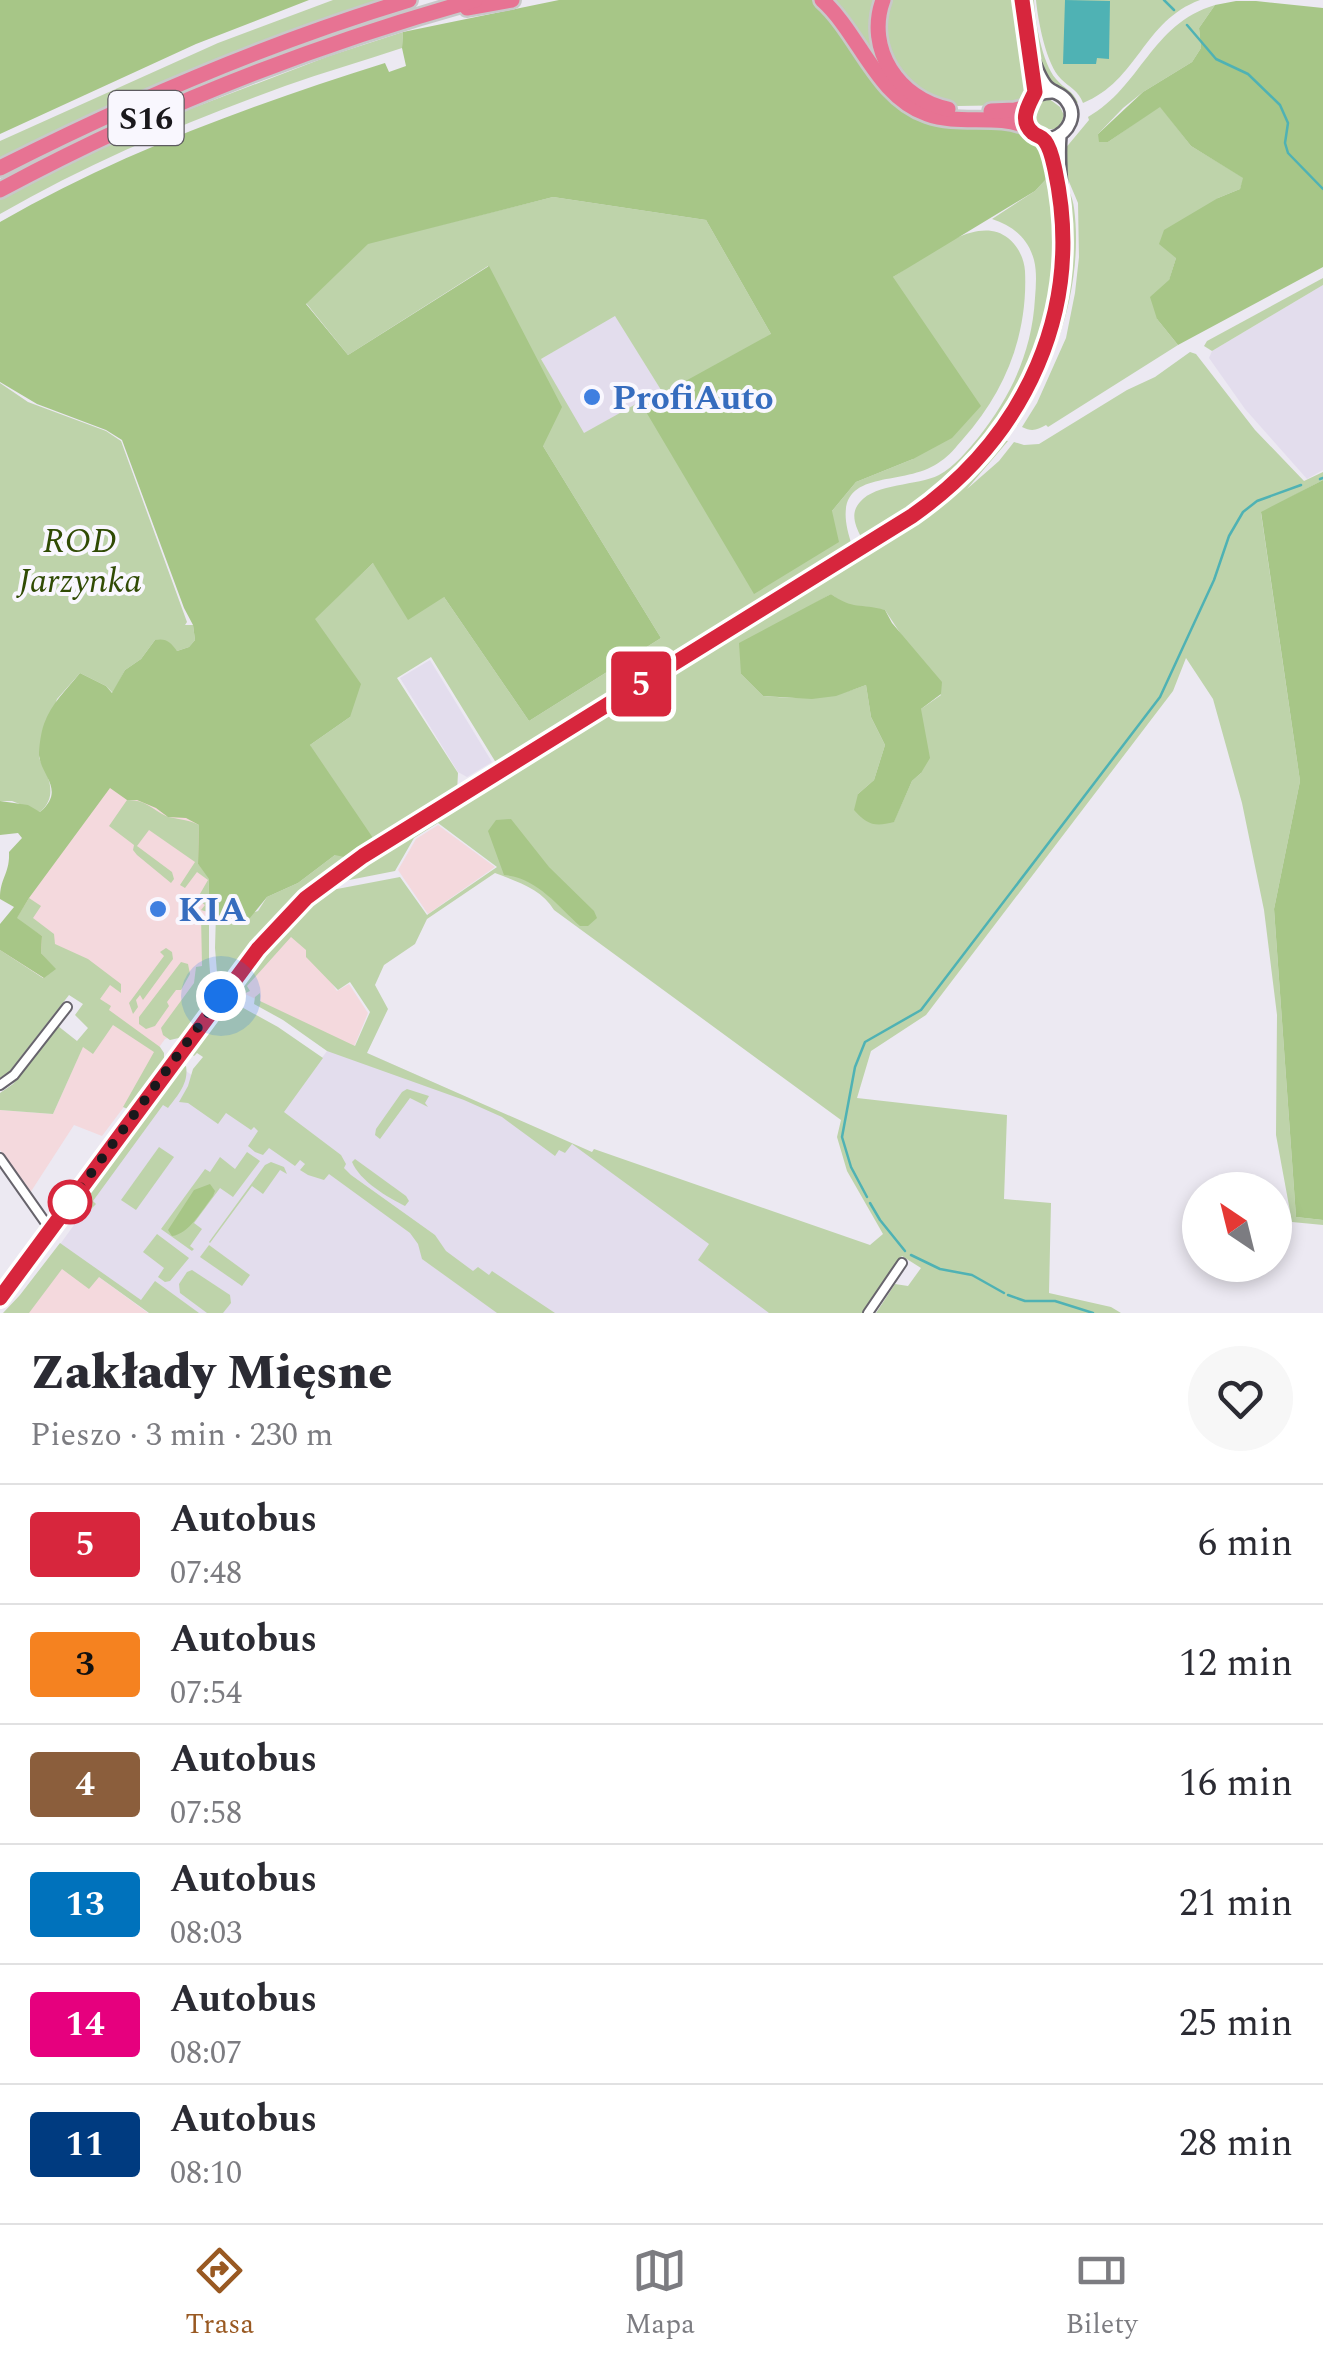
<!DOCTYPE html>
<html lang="pl">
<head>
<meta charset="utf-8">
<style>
	:root { --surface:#fff; --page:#f7f7f7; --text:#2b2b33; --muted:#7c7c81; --line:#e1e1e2; --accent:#995922 }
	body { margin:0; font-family:Spectral,serif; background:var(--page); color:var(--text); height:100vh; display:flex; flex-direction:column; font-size:38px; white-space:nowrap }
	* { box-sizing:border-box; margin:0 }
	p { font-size:32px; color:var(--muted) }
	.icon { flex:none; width:55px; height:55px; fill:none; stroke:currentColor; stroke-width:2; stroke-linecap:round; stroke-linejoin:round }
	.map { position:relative; height:1313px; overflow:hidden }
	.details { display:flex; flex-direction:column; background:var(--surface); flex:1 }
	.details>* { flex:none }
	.badge { padding:0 20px; border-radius:8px; font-size:35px; line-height:65px }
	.needle { width:65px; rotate:325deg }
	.buttons { position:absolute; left:1182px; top:1172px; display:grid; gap:20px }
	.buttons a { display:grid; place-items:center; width:110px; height:110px; border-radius:50%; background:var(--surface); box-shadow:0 5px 15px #0003; font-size:50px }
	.you { position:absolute; width:50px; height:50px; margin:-25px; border:8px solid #fff; border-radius:50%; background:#1a73e8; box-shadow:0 0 0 15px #1a73e833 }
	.map>.badge { position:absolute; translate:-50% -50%; box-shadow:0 0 0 5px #fff }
	.round { display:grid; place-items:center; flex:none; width:105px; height:105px; border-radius:52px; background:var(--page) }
	.overview { display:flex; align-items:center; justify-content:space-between; height:170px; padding:0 30px }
	h1 { font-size:48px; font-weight:800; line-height:75px }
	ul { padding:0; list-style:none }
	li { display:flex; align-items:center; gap:30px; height:120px; padding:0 30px; border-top:2px solid var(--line) }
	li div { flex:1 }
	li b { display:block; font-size:38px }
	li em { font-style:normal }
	li .badge { min-width:110px; font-weight:700; text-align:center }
	.tabs { display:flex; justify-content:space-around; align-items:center; height:140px; border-top:2px solid var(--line); background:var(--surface); font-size:28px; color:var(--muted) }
	.tabs a { display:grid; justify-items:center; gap:5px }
	.tabs .selected { color:var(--accent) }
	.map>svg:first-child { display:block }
	.commercial { fill:#f4d9dd }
	.built { fill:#e3dded }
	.green { fill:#bed3aa; fill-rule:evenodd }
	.forest { fill:#a7c687 }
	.water { fill:#4fb2b4 }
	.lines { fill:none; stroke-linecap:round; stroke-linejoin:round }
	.stream { stroke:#4fb2b4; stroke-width:2.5 }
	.street-casing { stroke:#67646c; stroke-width:12 }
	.secondary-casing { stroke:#67646c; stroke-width:16 }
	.highway-casing { stroke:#c8c8c9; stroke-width:20 }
	.street { stroke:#fff; stroke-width:8 }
	.secondary { stroke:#fff; stroke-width:11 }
	.highway { stroke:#e77393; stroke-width:15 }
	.line-casing { stroke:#fff; stroke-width:22 }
	.line { stroke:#d7263d; stroke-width:15 }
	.walk { stroke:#1a181c; stroke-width:10; stroke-dasharray:0 18 }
	.shop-dot { fill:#3f7fe0; stroke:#f9f7fe; stroke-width:4 }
	.stop-dot { fill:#fff; stroke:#d7263d; stroke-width:5 }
	.labels { text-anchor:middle; stroke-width:8; stroke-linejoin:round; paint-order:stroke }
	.shield { fill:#f9f7fe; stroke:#5d5b60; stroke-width:2.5 }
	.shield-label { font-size:32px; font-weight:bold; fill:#1a181c }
	.shop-label { font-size:35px; font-weight:bold; fill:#366cbe; stroke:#f9f7fe; text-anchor:start }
	.park-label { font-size:35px; font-style:italic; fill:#304b04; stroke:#f9f7fe }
</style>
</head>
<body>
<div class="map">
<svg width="1323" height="1313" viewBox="0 0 1323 1313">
	<rect width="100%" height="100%" fill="#ece9f2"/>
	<!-- commercial -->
	<g class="commercial">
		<polygon points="113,780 211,818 204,998 177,1035 165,1039 157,1050 163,1055 102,1136 74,1125 30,1193 0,1150 0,1110 53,1114 83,1046 93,1053 114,1023 0,950 0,932"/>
		<polygon points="438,825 495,867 428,914 398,870 416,839"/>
		<polygon points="295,929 337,991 349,984 368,1013 354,1047 241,992"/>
		<polygon points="58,1247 148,1313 9,1313"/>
	</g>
	<!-- built -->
	<g class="built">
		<polygon points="1323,285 1323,470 1307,479 1245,409 1209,358 1212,351"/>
		<polygon points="615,315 661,390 583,434 541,359"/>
		<polygon points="430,660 492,762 467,777 458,772 400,678"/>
		<polygon points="336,1039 592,1153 858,1313 150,1313 58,1247 186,1071 268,1130"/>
	</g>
	<!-- green -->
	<g class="green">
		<path d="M 333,0 L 384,0 C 250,38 124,99 0,160 L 0,141 L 218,43 Z"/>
		<polygon points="829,0 878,0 883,68 961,117 900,93"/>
		<polygon points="888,0 1015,0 1017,19 1030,90 1022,102 1018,105 958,106 936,102 893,68 882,28"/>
		<path d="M 1027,0 L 1034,0 C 1035,21 1042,63 1056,79 C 1064,89 1073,90 1078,103 C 1034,81 1033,44 1027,0 Z"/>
		<path d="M 1036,0 L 1200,0 C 1143,21 1138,81 1083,103 C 1078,90 1070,88 1061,79 C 1046,64 1038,21 1036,0 Z"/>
		<path d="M 1215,5 L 1199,28 L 1201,48 L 1192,62 L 1143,92 L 1123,108 L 1098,134 L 1108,142 L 1160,106 L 1191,146 L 1244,178 L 1240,189 L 1218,198 L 1176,258 L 1157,319 L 1178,345 L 1048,427 L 1046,425 C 1037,430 1032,432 1022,427 L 1037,403 L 1066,338 L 1075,293 L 1079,257 L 1078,203 L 1067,177 L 1064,150 L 1089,120 L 1088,117 C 1141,87 1151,24 1215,5 Z"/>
		<path d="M 403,32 L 402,48 C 363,61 324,72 285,86 C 188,121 90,162 0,214 L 0,197 L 143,127 L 329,56 Z"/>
		<path d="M 1048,98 L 1060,107 L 1064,115 C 1059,137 1042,130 1032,117 L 1036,104 Z"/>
		<path d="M 1050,175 C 1076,296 1025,420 931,498 C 912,514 887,526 866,539 L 861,537 C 855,525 850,513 860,502 C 876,483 917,486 939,475 C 955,466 966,452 978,438 C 1011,396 1032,352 1035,298 C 1036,285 1037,272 1034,260 C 1028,238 1013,226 992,219 L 1035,191 Z"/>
		<path d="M 1063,178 C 1067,187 1073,197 1074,208 C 1084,282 1056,365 1017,426 L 1014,421 C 1045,373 1065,314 1069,257 C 1070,231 1066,204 1063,178 Z"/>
		<path d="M 553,197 L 706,220 L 771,334 L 832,511 L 856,482 L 913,459 L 893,277 C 921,260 976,212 1008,238 C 1018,246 1024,258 1025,271 C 1028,335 1005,392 963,439 C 956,447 949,456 941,461 C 901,492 821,460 853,548 L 498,766 L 431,657 L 397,678 L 458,773 L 457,792 L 322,879 L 272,925 L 223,985 L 218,985 L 215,948 L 216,913 L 226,920 L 258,911 L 267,897 L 298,883 L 335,855 L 310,745 L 350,717 L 314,619 L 373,563 L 444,597 L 529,721 L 661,638 L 543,446 L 488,266 L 348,355 L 306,303 L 368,243 ZM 615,316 L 661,390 L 584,433 L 541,359 Z"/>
		<polygon points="1323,278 1323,285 1212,351 1204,346 1207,341"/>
		<path d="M 1190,352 L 1196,354 L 1255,430 L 1304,481 L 1323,472 L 1323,480 L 1261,513 L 1300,781 L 1274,909 L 1296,1217 L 1323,1220 L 1323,1225 L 1292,1222 L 1276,1135 L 1277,1015 L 1264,910 L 1242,803 L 1213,699 L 1186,658 L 1173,691 L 926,1015 L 871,1051 L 857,1098 L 1007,1115 L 1004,1199 L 1051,1203 L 1049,1293 L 1111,1307 L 1121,1313 L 876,1313 L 895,1284 L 908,1286 L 921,1268 L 902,1256 L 863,1313 L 769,1313 L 698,1260 L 709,1244 L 572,1144 L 565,1153 L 559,1150 L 555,1156 L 502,1117 L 464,1100 L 327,1051 L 283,1020 L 254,1004 L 255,997 L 260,993 L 260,1001 L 355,1046 L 370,1012 L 350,982 L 338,990 L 306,957 L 306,950 L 291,937 L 247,986 L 250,991 L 239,996 L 234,992 L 236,985 L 282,928 L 329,887 L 337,889 L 400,877 L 427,915 L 497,867 L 438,823 L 414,838 L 395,871 L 339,882 L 340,878 L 915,522 C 950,497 976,475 1002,440 L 1008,441 L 967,489 L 999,461 L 1014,442 L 1024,445 L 1039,444 L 1127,390 L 1155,377 ZM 831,594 L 847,606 L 885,610 L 941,695 L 921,709 L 921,773 L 912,781 L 894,821 L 858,794 L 874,780 L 885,745 L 871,717 L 866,685 C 823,701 807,699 763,696 L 741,674 L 793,616 ZM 495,873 C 516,881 542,889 554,910 L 841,1120 L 837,1137 L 847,1171 L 883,1234 L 870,1245 L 594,1149 L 592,1152 L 367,1053 L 388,1009 L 375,985 L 384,965 L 415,944 L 427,919 Z"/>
		<path d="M 0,383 L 28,402 L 106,431 L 121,441 L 187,622 L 185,625 L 193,625 L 195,640 L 189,647 L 177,651 L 155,640 L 141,659 L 125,670 L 113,693 L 106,686 L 80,673 L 57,699 L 39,758 C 48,776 59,795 40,812 L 12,801 L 0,801 Z"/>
		<path d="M 127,800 C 144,799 152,809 166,816 C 177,820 185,818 199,825 L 198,864 L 209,878 L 208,912 L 201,910 L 205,905 L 197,899 L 208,880 L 197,872 L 185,888 L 180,885 L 195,862 L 149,830 L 137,846 L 172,872 L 174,879 L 171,883 L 137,855 L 133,850 L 134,845 L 109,826 Z"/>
		<polygon points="29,898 41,906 33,918 54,934 55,944 88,959 121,984 121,993 110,985 100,999 111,1006 109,1010 160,1047 164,1053 164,1063 130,1110 123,1107 154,1052 113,1025 93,1054 83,1047 53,1114 0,1110 0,1093 13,1084 58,1026 77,1041 88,1028 75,1015 83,1004 69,995 9,1072 0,1078 0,950 43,978 55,969 41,953 42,936 16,919"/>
		<polygon points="201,915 209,921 209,959 212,998 190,1031 183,1037 170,1040 163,1035 161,1028 194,983 196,967 202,966"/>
		<polygon points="166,948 172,952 173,959 143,1000 140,995 136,1000 138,1007 133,1014 129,1003 164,956 160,952"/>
		<polygon points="181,962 188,964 190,974 181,990 176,990 167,1002 169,1006 155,1026 146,1029 139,1024 139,1017"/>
		<polygon points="229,1000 278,1027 323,1058 284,1112 341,1155 346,1164 344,1168 351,1175 435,1235 446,1251 473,1271 478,1267 489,1275 492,1271 555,1313 497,1313 422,1259 418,1244 410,1233 329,1174 324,1180 308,1175 300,1170 305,1164 300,1160 295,1166 269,1148 263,1155 255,1152 248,1146 258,1131 254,1127 251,1130 226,1113 218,1124 188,1103 179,1102 188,1086 193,1069 203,1057 197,1053 194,1056 188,1052 189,1048 219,1007"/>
		<path d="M 186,1066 C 189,1083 178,1095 168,1108 L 163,1105 L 93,1201 L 96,1204 L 87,1213 L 80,1210 L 79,1200 L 174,1070 Z"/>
		<polygon points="407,1089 429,1096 425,1103 428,1107 410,1098 380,1139 375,1135 376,1129 402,1092"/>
		<polygon points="159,1147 174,1157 136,1210 121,1200"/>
		<polygon points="247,1152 260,1161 233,1197 220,1188 194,1223 202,1229 190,1246 194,1249 192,1251 161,1229 205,1169 210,1172 220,1157 235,1169"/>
		<path d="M 355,1159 L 406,1196 L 409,1201 L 405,1206 C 387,1197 360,1181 352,1162 Z"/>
		<polygon points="271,1162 284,1167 287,1174 280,1170 263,1194 252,1186 210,1243 209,1242 265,1165"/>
		<polygon points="157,1234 189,1258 170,1281 165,1282 158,1277 164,1268 143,1252"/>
		<polygon points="60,1243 141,1300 155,1281 199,1313 149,1313 99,1277 89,1289 62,1269 29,1313 3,1313 20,1295"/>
		<polygon points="209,1245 250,1275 242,1286 200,1257"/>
		<polygon points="192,1270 230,1295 231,1303 223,1313 207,1313 180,1293 179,1284 187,1272"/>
	</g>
	<!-- forest -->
	<g class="forest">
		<polygon points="0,0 309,0 196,44 0,134"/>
		<path d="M 559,0 L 814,0 L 828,11 L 902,107 L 1019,126 L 1039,142 L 1045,154 L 1050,175 L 1035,191 L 893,277 L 981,406 L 952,438 L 913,459 L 856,482 L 832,511 L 839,542 L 754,594 L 642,405 L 771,334 L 706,220 L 553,197 L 368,244 L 306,304 L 348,355 L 489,266 L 562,407 L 543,446 L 661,638 L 529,721 L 444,597 L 408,620 L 373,563 L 315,619 L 361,684 L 350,717 L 310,745 L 373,838 L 344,857 L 335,855 L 298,883 L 267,897 L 245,924 L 226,920 L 216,913 L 208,912 L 209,879 L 198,864 L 199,825 L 186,818 L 168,817 L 156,808 L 137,800 L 127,800 L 110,788 L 29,898 L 17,918 L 42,936 L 41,953 L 56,969 L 44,978 L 0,950 L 0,924 L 14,907 L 0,899 C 0,877 10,874 9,852 L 22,838 L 18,833 L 0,835 L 0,801 L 28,805 L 40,812 C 66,790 41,776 39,755 C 39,747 41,732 44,724 C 51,704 67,689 80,673 L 106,686 L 112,693 L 125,670 L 141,659 L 155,640 C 167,638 170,642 177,651 L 189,647 L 195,640 L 193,625 L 184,608 L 122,440 L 106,430 L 37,404 L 0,382 L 0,222 C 122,152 252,105 385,63 L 389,72 L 406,66 L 402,48 L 403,32 Z"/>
		<polygon points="1236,1 1256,1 1323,8 1323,267 1178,345 1157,319 1150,297 1169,280 1176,258 1159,244 1164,230 1218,198 1240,189 1243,178 1191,146 1160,107 1108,142 1099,142 1098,134 1143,92 1192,62 1201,48 1199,28 1215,5"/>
		<polygon points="1323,480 1323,1220 1296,1217 1274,909 1300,781 1261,512"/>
		<path d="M 831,594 C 853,610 860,603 885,610 L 892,623 L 942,682 L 941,694 L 921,709 L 930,758 L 921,773 L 912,781 L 894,822 C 875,827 867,825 854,810 L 858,794 L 874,780 L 885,745 L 871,717 L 866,685 L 836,696 L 812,699 L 763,696 L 741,674 L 739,643 Z"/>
		<path d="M 511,819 L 549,867 L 594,911 L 597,918 L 588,926 L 580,926 C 558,906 536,877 504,875 L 488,831 L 496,820 Z"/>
		<path d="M 210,1184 L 215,1191 L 213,1196 C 202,1210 189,1234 172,1236 L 168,1230 L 194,1190 Z"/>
	</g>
	<!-- water -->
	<polygon class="water" points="1065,0 1110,1 1109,59 1097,58 1096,64 1063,64"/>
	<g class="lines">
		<!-- stream -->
		<g class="stream">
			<polyline points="1164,0 1174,10"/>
			<polyline points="1187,25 1216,59 1248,74 1280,105 1288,123 1285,143 1288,153 1323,189"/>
			<polyline points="1320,479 1323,478"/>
			<polyline points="867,1197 851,1167 842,1137 855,1067 865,1042 921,1010 1160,697 1214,580 1229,536 1243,512 1257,501 1301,485"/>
			<polyline points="870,1203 880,1220 905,1251"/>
			<polyline points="911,1255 940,1269 972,1275 1004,1293"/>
			<polyline points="1008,1295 1025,1301 1055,1301 1093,1313"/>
		</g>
		<defs>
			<g id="street">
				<polyline points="0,1085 14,1075 67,1007"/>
				<polyline points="0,1158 50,1229"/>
				<polyline points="868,1313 902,1263"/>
			</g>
			<g id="secondary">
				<polyline points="1022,0 1035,96"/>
				<path d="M 1027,43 C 1032,56 1037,76 1047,87 C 1053,93 1061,93 1066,100 C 1078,115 1069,132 1053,138"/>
				<path d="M 1054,92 C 1030,91 1019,110 1031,131 L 1043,138 L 1047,145 L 1055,172"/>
				<path d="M 0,1298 L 235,977 C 272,929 313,890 363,856 L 912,516 C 1002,453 1063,355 1063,243 C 1064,207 1057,171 1060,135"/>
			</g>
			<g id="highway">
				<path d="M 822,0 C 860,34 876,96 927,114 C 960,126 996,113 1028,127"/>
				<path d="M 883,0 C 865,49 899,99 948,109"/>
				<polyline points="467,8 512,0"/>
				<polyline points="991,111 1015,110 1026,107"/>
				<path d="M 0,168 C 132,101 267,43 409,0"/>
				<path d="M 0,190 C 150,109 310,46 475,0"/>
			</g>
		</defs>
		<!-- street casing -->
		<use href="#street" class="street-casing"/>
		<!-- secondary casing -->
		<use href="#secondary" class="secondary-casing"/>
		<!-- highway casing -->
		<use href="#highway" class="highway-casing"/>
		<!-- street -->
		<use href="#street" class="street"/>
		<!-- secondary -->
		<use href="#secondary" class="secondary"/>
		<!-- highway -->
		<use href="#highway" class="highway"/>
	</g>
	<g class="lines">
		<defs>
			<path id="line" d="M 0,1298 L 258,949 L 306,898 L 363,856 L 912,516 C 1026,436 1085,309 1055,170 C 1053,161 1051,149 1045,141 C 1040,135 1040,138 1033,133 C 1018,120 1029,105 1035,92 L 1022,0"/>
		</defs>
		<!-- line casing -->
		<use href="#line" class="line-casing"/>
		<!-- line -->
		<use href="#line" class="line"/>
		<!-- walk -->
		<polyline class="walk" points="70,1202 221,996"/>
	</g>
	<!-- markers -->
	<g class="shop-dot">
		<circle cx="592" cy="397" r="10"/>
		<circle cx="158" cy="909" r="10"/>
	</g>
	<circle class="stop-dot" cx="70" cy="1202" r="20"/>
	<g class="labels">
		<!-- shield labels -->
		<rect class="shield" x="108.5" y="91" width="75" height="54" rx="8"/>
		<g class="shield-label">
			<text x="146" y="129">S16</text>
		</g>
		<!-- shop labels -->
		<g class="shop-label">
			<text x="612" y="409">ProfiAuto</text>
			<text x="178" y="921">KIA</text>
		</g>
		<!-- park labels -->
		<g class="park-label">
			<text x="80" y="552">ROD<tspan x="80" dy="40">Jarzynka</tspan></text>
		</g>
	</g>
</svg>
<div class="buttons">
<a><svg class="needle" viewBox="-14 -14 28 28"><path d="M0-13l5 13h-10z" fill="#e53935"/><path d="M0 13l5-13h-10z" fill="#7c7c81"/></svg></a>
</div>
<div class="you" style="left:221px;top:996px"></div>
<b class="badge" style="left:641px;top:684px;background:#d7263d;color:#fff">5</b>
</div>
<section class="details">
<div class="overview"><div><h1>Zakłady Mięsne</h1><p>Pieszo · 3 min · 230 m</p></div><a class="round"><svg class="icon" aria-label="heart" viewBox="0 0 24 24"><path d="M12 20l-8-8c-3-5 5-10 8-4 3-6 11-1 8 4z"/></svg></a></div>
<ul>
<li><span class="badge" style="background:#d7263d;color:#fff">5</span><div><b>Autobus</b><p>07:48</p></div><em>6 min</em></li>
<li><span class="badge" style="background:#f58220;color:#111">3</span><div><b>Autobus</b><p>07:54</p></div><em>12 min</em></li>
<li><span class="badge" style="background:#8b5e3c;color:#fff">4</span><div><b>Autobus</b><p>07:58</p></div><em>16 min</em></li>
<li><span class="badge" style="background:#0072bc;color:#fff">13</span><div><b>Autobus</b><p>08:03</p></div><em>21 min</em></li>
<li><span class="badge" style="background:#e6007e;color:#fff">14</span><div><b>Autobus</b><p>08:07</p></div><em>25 min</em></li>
<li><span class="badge" style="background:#003b80;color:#fff">11</span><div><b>Autobus</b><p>08:10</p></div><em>28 min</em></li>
</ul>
</section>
<nav class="tabs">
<a class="selected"><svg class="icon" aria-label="directions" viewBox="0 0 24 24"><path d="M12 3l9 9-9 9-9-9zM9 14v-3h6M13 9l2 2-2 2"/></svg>Trasa</a>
<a><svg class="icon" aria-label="map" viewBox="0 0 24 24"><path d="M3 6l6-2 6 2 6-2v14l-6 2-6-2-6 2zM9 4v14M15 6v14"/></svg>Mapa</a>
<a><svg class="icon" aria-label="tickets" viewBox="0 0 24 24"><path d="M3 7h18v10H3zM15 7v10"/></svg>Bilety</a>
</nav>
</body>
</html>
